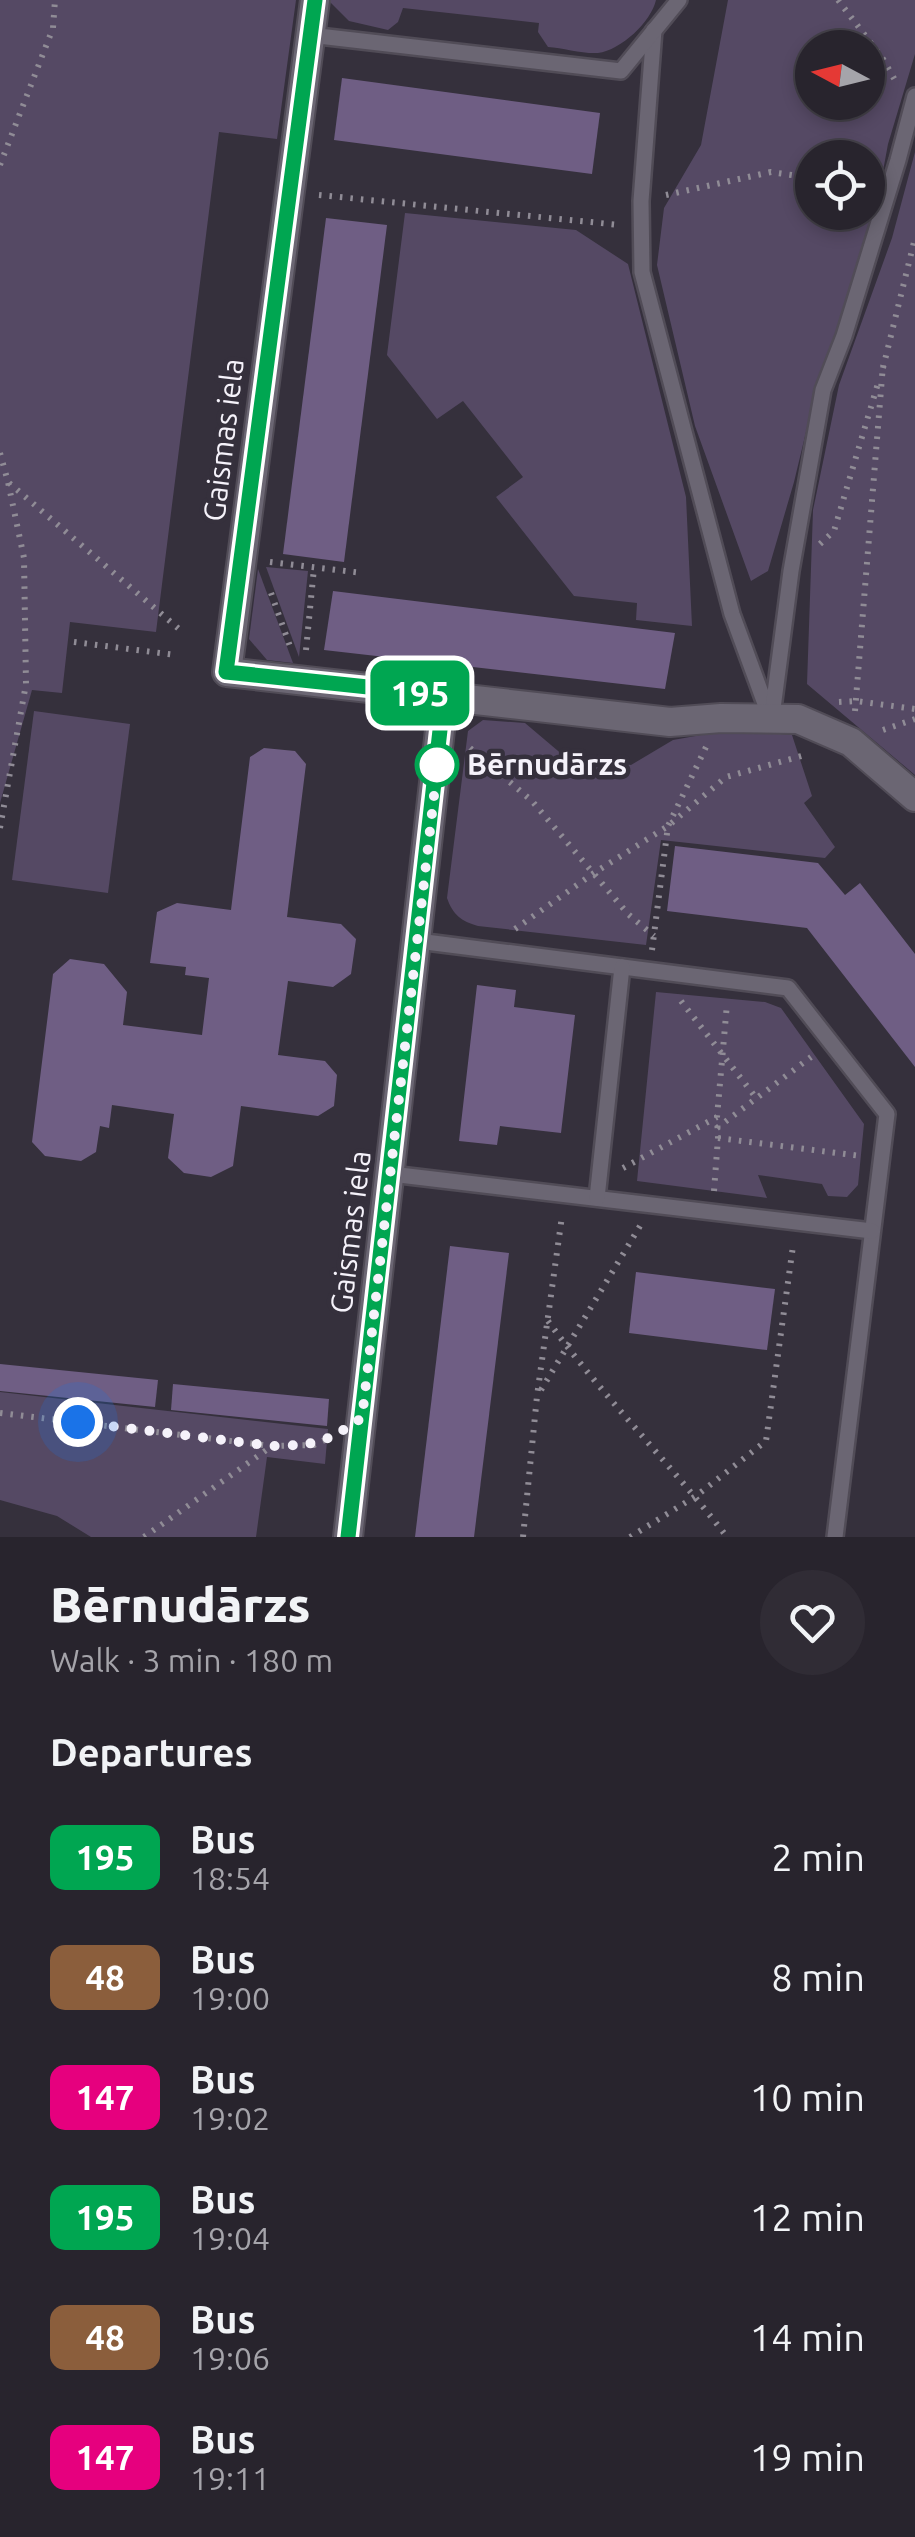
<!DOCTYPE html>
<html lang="en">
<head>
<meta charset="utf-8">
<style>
	:root { --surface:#28242d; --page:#302c35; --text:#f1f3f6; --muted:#a5a4aa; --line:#444149 }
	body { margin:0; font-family:Ubuntu,sans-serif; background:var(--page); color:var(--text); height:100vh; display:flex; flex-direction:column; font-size:38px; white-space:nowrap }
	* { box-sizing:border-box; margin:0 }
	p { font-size:32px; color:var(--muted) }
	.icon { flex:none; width:55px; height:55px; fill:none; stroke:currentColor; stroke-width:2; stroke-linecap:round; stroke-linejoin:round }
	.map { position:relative; height:1537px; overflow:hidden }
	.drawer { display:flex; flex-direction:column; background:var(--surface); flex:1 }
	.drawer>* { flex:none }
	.badge { padding:0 20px; border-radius:15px; font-size:35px; line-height:65px }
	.needle { width:65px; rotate:277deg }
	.tools { position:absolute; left:795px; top:30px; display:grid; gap:20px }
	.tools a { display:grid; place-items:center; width:90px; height:90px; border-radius:50%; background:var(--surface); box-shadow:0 5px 15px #0003,0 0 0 2px var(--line); font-size:50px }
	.you { position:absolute; width:50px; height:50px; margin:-25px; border:8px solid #fff; border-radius:50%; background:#1a73e8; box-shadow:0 0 0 15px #1a73e833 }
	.map>.badge { position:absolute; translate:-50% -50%; box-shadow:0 0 0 5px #fff }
	h2 { padding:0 50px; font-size:38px; line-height:90px }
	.round { display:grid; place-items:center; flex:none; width:105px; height:105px; border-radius:52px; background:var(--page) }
	.summary { display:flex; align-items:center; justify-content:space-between; height:170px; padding:0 50px }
	h1 { font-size:48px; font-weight:800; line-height:75px }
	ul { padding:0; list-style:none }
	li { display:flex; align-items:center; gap:30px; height:120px; padding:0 50px }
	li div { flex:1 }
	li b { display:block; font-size:38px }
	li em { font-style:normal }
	li .badge { min-width:110px; font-weight:700; text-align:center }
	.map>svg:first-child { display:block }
	.green { fill:#554964; fill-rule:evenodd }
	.building { fill:#6f5e84 }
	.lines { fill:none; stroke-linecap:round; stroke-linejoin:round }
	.service-casing { stroke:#514c57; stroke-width:20 }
	.minor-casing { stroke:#514c57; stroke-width:32 }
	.path { stroke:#908c96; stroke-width:6; stroke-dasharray:2.5 8; stroke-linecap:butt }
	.service { stroke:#6b6673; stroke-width:15 }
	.minor { stroke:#6b6673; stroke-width:28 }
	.line-casing { stroke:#fff; stroke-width:22 }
	.line { stroke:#00a651; stroke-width:15 }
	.walk { stroke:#f5f2fa; stroke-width:10; stroke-dasharray:0 18 }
	.stop-dot { fill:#fff; stroke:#00a651; stroke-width:5 }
	.labels { text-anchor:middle; stroke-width:9; stroke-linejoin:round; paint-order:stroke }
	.street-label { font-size:30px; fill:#f5f2fa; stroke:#35303c }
	.stop-label { font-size:30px; font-weight:bold; fill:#f5f2fa; stroke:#35303c; text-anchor:start }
</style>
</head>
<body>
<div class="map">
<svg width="915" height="1537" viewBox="0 0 915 1537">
	<rect width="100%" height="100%" fill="#35303c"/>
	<!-- green -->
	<g class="green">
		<polygon points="0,0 296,0 277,139 219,132 156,632 70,622 62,693 32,690 0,803"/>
		<path d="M 328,0 L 656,0 C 651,22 621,50 598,53 C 583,54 563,48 548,47 L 538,32 L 539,23 L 403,8 L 398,22 L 388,30 L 349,21 Z"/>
		<path d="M 728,0 L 915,0 L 915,54 L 888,144 L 876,209 L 855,277 L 818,382 L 794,482 L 768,571 L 751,581 L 695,426 L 657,265 L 664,208 L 701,145 ZM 812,48 L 868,48 L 868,102 L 812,102 ZM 812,158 L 868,158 L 868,212 L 812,212 Z"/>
		<polygon points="915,152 915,775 807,684 813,510 839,385 892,238"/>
		<polygon points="405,213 576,230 628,264 686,497 692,626 636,620 637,603 574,596 496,497 523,477 463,401 437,419 387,355"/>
		<polygon points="266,567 308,571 299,657"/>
		<polygon points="258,569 293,663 267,660 249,639"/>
		<polygon points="34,711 130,724 108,893 12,880"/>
		<path d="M 483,720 L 525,723 L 564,756 L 631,765 L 673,740 L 729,730 L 792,735 L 812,796 L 804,803 L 835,847 L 825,858 L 661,840 L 646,945 L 478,926 C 461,921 453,915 447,898 L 468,731 Z"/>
		<polygon points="656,992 765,1002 781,1008 864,1124 858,1185 847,1197 828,1196 822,1184 758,1175 767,1198 637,1181"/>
		<polygon points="0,1392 328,1429 325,1464 267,1457 256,1537 91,1537 57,1516 0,1500"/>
	</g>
	<!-- building -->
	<g class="building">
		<polygon points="342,78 600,113 592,174 334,140"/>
		<polygon points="326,218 387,225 344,562 283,554"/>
		<polygon points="333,591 675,633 665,689 324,650"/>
		<polygon points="264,748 295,751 306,764 287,917 341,924 356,939 351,974 333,987 288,981 278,1055 325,1061 337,1075 334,1106 318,1116 241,1106 233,1166 211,1177 184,1173 168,1158 174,1114 112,1105 109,1128 100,1126 96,1152 81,1161 45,1156 32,1142 53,974 70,959 104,964 127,992 123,1025 202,1035 209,978 185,975 186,967 150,963 157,912 177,903 231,910 250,757"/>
		<polygon points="675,846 818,863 845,895 860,883 915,954 915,1067 807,928 667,911"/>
		<polygon points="477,985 516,990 514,1007 575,1015 561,1133 500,1126 497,1145 459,1141"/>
		<polygon points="450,1246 509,1253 474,1537 415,1537"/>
		<polygon points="636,1272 775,1289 767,1350 629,1333"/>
		<polygon points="0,1364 158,1380 155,1407 0,1391"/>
		<polygon points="173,1384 329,1399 327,1426 171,1410"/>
	</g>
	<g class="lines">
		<defs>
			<g id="service">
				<polyline points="654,30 641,201 642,272 732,614 771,720"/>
				<polyline points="310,35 621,71 679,0"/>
				<polyline points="772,716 791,571 823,390 844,336 898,160 915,96"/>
				<polyline points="418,941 788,988 887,1114 835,1537"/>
				<polyline points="391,1174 872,1231"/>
				<polyline points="597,1198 622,967"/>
			</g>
			<g id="minor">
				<polyline points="315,0 227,672 670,722 721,718 798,719 851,742 915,797"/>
				<polyline points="348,1537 444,695"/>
			</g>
		</defs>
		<!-- service casing -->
		<use href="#service" class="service-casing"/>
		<!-- minor casing -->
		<use href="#minor" class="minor-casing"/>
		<!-- path -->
		<g class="path">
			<polyline points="838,0 883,59 896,82"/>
			<polyline points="0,165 53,28 55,0"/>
			<polyline points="319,195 620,225"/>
			<polyline points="666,195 771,172 805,177 812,175"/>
			<polyline points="883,368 915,238"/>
			<polyline points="0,453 8,482 179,629"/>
			<polyline points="820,544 834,531 879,380"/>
			<polyline points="270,562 363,573"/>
			<polyline points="271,593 292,652"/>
			<polyline points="74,642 176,655"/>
			<polyline points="306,650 314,568"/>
			<polyline points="839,702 856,701 915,709"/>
			<polyline points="855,711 883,365"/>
			<polyline points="883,730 915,719"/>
			<polyline points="470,748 532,801 628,914 654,936"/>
			<polyline points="0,828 26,684 24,558 8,482"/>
			<polyline points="515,929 594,873 668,826 726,777 805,755"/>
			<polyline points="652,950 668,826 706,747"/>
			<polyline points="681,1001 757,1099"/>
			<polyline points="717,1128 811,1057"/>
			<polyline points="718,1138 861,1156"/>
			<polyline points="623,1168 717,1117"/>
			<polyline points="714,1191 718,1138 717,1117 727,1004"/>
			<path d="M 548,1321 C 603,1397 670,1463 727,1537"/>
			<polyline points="541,1390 640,1226"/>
			<polyline points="0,1413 272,1446 314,1445 331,1437"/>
			<polyline points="144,1537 272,1446"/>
			<polyline points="523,1537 537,1396 562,1216"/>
			<polyline points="630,1537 696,1496 766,1441 793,1246"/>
		</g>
		<!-- service -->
		<use href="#service" class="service"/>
		<!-- minor -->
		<use href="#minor" class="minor"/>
	</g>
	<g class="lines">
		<defs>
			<polyline id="line" points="315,0 226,672 444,695 348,1537"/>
		</defs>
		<!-- line casing -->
		<use href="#line" class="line-casing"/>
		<!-- line -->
		<use href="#line" class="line"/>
		<!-- walk -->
		<path class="walk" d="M 78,1422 L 272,1446 C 318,1445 324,1443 362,1418 L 438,761 L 437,765"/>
	</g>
	<!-- markers -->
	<circle class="stop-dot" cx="437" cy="765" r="20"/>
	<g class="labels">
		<!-- street labels -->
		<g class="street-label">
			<text transform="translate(224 440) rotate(-83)" y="10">Gaismas iela</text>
			<text transform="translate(351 1232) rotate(-83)" y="10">Gaismas iela</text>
		</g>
		<!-- stop labels -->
		<g class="stop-label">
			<text x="467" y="775">Bērnudārzs</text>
		</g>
	</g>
</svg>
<div class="tools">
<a><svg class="needle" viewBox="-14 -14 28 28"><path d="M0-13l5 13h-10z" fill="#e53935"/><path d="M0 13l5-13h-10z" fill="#a5a4aa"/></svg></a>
<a><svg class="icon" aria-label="locate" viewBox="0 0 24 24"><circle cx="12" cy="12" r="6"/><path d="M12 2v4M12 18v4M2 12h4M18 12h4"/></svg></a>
</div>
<div class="you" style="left:78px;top:1422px"></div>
<b class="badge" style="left:420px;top:693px;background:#00a651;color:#fff">195</b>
</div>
<section class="drawer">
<div class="summary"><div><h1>Bērnudārzs</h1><p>Walk · 3 min · 180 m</p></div><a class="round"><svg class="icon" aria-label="heart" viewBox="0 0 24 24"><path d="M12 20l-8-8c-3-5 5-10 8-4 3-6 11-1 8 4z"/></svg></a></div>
<h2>Departures</h2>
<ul>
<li><span class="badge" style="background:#00a651;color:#fff">195</span><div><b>Bus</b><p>18:54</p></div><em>2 min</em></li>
<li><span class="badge" style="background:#8b5e3c;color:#fff">48</span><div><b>Bus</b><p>19:00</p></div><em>8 min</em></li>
<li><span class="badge" style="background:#e6007e;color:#fff">147</span><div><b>Bus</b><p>19:02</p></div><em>10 min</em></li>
<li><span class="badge" style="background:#00a651;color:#fff">195</span><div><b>Bus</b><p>19:04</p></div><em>12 min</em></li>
<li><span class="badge" style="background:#8b5e3c;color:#fff">48</span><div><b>Bus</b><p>19:06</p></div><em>14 min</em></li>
<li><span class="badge" style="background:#e6007e;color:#fff">147</span><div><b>Bus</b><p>19:11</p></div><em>19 min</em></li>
</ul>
</section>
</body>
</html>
